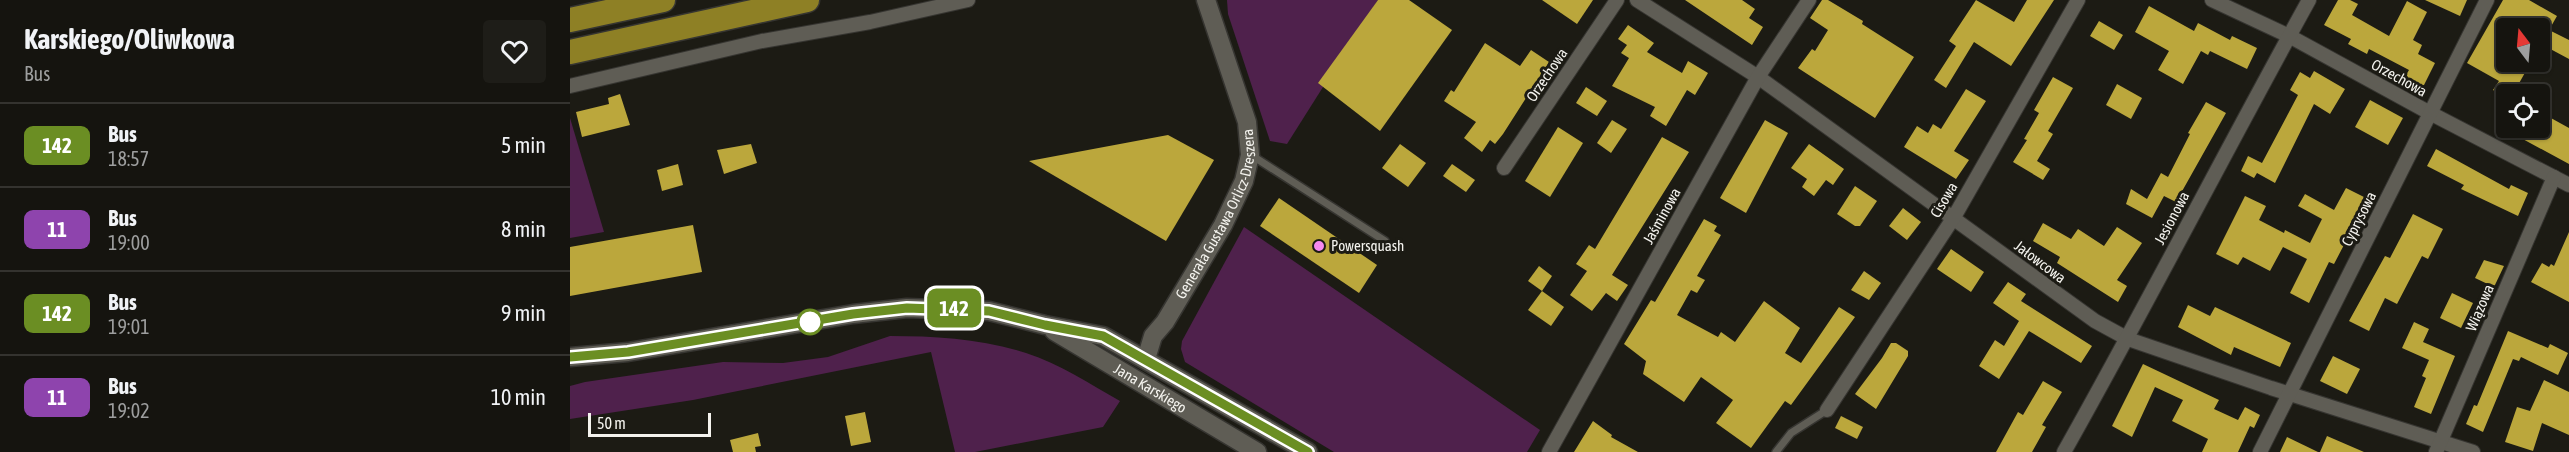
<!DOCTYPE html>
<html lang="en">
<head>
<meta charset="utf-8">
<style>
	:root { --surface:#15140f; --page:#1e1d18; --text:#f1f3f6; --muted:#9d9e9e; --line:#34332f }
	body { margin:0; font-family:"Asap Condensed",sans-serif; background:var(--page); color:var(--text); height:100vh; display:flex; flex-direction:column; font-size:22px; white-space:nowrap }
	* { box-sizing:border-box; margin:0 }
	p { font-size:20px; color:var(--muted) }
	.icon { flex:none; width:33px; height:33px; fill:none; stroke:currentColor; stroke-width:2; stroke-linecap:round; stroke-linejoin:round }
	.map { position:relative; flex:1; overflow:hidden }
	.panel { display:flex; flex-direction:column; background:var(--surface); width:570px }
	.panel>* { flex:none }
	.badge { padding:0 12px; border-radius:9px; font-size:21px; line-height:39px }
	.needle { width:39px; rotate:344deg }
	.controls { position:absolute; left:1926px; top:18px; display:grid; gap:12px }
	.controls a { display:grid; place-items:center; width:54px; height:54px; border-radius:6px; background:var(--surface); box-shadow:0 2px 4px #0004,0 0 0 2px var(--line); font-size:30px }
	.scale { position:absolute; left:18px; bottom:15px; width:123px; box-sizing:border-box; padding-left:6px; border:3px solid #f4f3ee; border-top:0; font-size:16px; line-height:21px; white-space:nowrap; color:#f4f3ee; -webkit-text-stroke:4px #1c1b14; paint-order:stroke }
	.map>.badge { position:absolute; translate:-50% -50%; box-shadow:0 0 0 3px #fff }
	.round { display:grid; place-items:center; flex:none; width:63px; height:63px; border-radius:6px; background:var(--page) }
	.head { display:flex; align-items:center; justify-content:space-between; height:102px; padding:0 24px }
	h1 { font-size:28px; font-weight:700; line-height:45px }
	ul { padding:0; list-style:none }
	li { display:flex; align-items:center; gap:18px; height:84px; padding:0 24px; border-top:2px solid var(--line) }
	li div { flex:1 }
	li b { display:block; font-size:22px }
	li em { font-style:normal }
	li .badge { min-width:66px; font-weight:700; text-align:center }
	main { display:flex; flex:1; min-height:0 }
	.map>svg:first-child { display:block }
	.green { fill:#4f214c }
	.building { fill:#bba73c }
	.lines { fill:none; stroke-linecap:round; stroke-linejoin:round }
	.service-casing { stroke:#363531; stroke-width:10 }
	.minor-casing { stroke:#363531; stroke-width:16 }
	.tertiary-casing { stroke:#363531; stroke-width:21 }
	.trunk-casing { stroke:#363531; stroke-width:27 }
	.service { stroke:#5f5d55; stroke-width:7 }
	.minor { stroke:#5f5d55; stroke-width:14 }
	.tertiary { stroke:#5f5d55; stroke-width:18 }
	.trunk { stroke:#8e8025; stroke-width:24 }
	.line-casing { stroke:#fff; stroke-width:14 }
	.line { stroke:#6b8e23; stroke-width:9 }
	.poi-dot { fill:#f689ee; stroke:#1c1b14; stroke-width:2 }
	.stop-dot { fill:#fff; stroke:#6b8e23; stroke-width:3 }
	.labels { text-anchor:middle; stroke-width:6; stroke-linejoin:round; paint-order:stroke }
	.street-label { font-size:15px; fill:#f4f3ee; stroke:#1c1b14 }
	.poi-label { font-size:15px; fill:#f4f3ee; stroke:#1c1b14; text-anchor:start }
</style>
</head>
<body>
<main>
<section class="panel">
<div class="head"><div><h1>Karskiego/Oliwkowa</h1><p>Bus</p></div><a class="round"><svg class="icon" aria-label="heart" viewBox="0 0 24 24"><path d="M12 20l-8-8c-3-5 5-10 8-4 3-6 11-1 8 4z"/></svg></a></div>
<ul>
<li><span class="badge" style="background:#6b8e23;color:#fff">142</span><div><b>Bus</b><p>18:57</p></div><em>5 min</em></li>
<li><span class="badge" style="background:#8e44ad;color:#fff">11</span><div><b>Bus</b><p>19:00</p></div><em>8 min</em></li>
<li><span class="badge" style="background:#6b8e23;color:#fff">142</span><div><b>Bus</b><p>19:01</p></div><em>9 min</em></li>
<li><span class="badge" style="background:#8e44ad;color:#fff">11</span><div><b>Bus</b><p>19:02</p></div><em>10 min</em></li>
</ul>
</section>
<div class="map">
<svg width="1999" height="452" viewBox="0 0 1999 452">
	<rect width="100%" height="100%" fill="#1c1b14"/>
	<!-- green -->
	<g class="green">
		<polygon points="657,0 808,0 717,144 700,141 658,14"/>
		<polygon points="0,118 34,232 0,238"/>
		<polygon points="674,227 970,430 957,452 764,452 615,362 611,349 612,341"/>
		<path d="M 320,336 C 366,336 412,339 456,353 C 490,364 520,384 550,401 L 533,427 L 405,452 L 385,452 L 361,352 L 123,400 L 0,419 L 0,386 L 15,382 L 153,362 L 213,363 L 258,357 Z"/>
	</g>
	<!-- building -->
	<g class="building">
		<polygon points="808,0 839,0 882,30 810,131 748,83"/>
		<polygon points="972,0 1023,0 1007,24"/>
		<polygon points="1115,0 1172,0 1185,9 1179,18 1193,27 1182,45"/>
		<polygon points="1252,0 1258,0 1293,21 1292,24 1344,57 1305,118 1228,68 1242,49 1245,51 1258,30 1240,18"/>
		<polygon points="1406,0 1444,22 1457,0 1484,0 1441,66 1404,42 1376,88 1364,80 1386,46 1379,41"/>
		<polygon points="1768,0 1780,0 1788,4 1782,15 1819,36 1837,1 1857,12 1843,40 1852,45 1848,54 1865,63 1853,87 1835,77 1839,70 1799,49 1797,54 1778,44 1781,39 1754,25"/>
		<polygon points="1855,0 1897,0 1890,16"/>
		<polygon points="1933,0 1959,0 1987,16 1979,30 1999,40 1999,59 1971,44 1970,47 1970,28 1936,28 1936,62 1961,62 1943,94 1931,94 1923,90 1929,81 1897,63"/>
		<polygon points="1579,6 1624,31 1628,23 1660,40 1662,36 1687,48 1677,69 1640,51 1638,55 1631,51 1613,84 1588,70 1599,51 1565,32"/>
		<polygon points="1529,21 1553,35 1544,50 1520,36"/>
		<polygon points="1058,25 1084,43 1077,52 1112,73 1118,61 1138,73 1125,95 1117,90 1096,126 1080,116 1085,107 1042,86 1059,58 1051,53 1057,45 1048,39"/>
		<polygon points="915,43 950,66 961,50 979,62 933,134 925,144 920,140 912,152 894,138 906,122 874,101 881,90 884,92"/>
		<polygon points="1744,71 1775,89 1760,114 1744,104 1705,183 1687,173 1684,178 1671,171 1678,156 1692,163 1728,95 1720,90 1730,72 1740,78"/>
		<polygon points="1483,77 1503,88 1478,131 1483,134 1467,161 1480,169 1473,180 1443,162 1457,140 1454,139 1469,113 1464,110"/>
		<polygon points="1547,84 1572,98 1561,119 1536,105"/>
		<polygon points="1016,87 1037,101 1027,116 1006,103"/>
		<polygon points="1396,89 1416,101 1384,151 1399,160 1386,179 1334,147 1347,126 1358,133 1363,124 1371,129"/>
		<polygon points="50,94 60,125 12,137 6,112 39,104 38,98"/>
		<polygon points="1800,100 1833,118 1818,145 1785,127"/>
		<polygon points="1636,102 1656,113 1606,202 1594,196 1582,218 1556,204 1561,189 1577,199 1591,173 1598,177 1620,134 1618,133"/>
		<polygon points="1970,112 1999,128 1999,164 1949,137 1954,128 1970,128"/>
		<polygon points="1042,120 1057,129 1041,153 1027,143"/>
		<polygon points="1195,120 1218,133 1176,213 1150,198"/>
		<polygon points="988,127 1013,143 980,197 955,181"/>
		<polygon points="598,135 644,160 596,241 459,161"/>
		<polygon points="1092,137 1119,152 1042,275 1058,285 1047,301 1036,293 1022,311 1000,295 1017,271 1006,264 1019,245 1025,249"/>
		<polygon points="181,144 187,163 154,174 147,150"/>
		<polygon points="830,144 856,163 838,187 812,168"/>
		<polygon points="1239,144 1274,169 1263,185 1256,180 1244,196 1232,187 1237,179 1221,168"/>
		<polygon points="1866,149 1939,189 1941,185 1958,193 1948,216 1891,189 1894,185 1857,166"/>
		<polygon points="108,164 113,185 92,191 87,170"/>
		<polygon points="882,164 905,180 896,192 873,176"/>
		<polygon points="1285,186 1307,201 1290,226 1285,226 1267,214"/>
		<polygon points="1776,188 1798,199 1764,264 1759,262 1739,303 1720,293 1737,259 1713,247 1700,271 1673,257 1668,265 1646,254 1675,196 1696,206 1689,220 1714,233 1715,230 1740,243 1752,219 1728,206 1735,194 1764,210"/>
		<polygon points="709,198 807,265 789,293 690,226"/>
		<polygon points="1333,208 1351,222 1337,240 1319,226"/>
		<polygon points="1843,214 1873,229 1858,259 1852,256 1827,304 1815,298 1799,331 1779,321 1815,256 1820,258"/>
		<polygon points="1134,219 1147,226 1144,231 1151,235 1127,276 1135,280 1127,293 1121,290 1107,315 1148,337 1151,332 1165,342 1194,301 1230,328 1215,353 1231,363 1269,307 1285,317 1221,405 1215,401 1181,448 1146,423 1163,400 1131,377 1114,402 1073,374 1076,361 1054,344 1081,300 1085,302"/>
		<polygon points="1473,223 1501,239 1508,229 1534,246 1547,227 1572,243 1547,280 1557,286 1548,302 1487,263 1490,257 1463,241"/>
		<polygon points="123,225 132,272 0,296 0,247"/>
		<polygon points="1999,232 1999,302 1961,282 1972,263 1979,267 1981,264 1984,266"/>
		<polygon points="1381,249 1414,272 1401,292 1367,269"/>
		<polygon points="1914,260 1934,266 1924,287 1905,278"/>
		<polygon points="969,266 982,276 972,291 958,281"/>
		<polygon points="1294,271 1311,283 1299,300 1281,290"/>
		<polygon points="1438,282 1456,294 1451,301 1522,346 1511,363 1459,331 1429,379 1409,366 1425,340 1434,346 1449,321 1423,303"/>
		<polygon points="972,291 994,307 981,326 958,310"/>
		<polygon points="1882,293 1903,303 1891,328 1870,318"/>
		<polygon points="1618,305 1640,316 1645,307 1721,343 1710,367 1664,347 1661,355 1608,327"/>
		<polygon points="1844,322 1859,329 1853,342 1885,356 1861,414 1844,407 1856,378 1852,376 1859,360 1832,348"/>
		<polygon points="1938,331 1978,348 1980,344 1998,353 1988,375 1951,357 1949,361 1943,359 1913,432 1896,424 1904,405 1907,406"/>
		<polygon points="1321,343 1326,343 1338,351 1338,356 1306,409 1285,394 1312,358"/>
		<polygon points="1763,356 1790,369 1777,394 1750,381"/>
		<polygon points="1573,364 1649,400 1644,409 1668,420 1675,407 1690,415 1684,428 1680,426 1668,452 1632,452 1638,439 1602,421 1613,400 1585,387 1562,437 1542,426"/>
		<polygon points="1974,380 1999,392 1999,435 1972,423 1963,451 1935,442 1947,407 1960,411"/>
		<polygon points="1473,381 1492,392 1472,425 1476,427 1462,452 1426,452 1448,412 1453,415"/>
		<polygon points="295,412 301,442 281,446 275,416"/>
		<polygon points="1271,416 1293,427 1287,439 1265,428"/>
		<polygon points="1023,421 1042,435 1041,437 1068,452 1004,452"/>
		<polygon points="188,433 191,446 185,447 186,452 163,452 160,440"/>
		<polygon points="1757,436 1794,452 1750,452"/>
		<polygon points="1717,437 1748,452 1710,452"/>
	</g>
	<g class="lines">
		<defs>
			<g id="service">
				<polyline points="681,155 815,241"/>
				<polyline points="1206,452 1221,433 1257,410"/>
			</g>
			<g id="minor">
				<polyline points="1067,0 1188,77 1525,321 1558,339 1701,388 1903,452"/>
				<polyline points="1642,0 1719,36 1860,113 1999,185"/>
				<polyline points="0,86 192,41 300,22 398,0"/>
				<polyline points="934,168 1047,0"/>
				<polyline points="1257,410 1384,217 1508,0"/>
				<polyline points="979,452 1188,77 1239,0"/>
				<path d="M 1494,452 C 1578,303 1656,150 1739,0"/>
				<polyline points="1690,452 1917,0"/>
				<polyline points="1866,452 1984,177"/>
			</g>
			<g id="tertiary">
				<path id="s1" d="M 484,331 L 687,452"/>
				<polyline points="0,357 58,352 283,314 337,308 419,311 475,325 533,336 738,452"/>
				<path id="s2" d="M 576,359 L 583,336 L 595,322 L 653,225 L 674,181 L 680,155 L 677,122 L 636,0"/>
			</g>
			<g id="trunk">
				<polyline points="0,20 93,0"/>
				<polyline points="0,52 237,0"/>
			</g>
		</defs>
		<!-- service casing -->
		<use href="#service" class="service-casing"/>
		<!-- minor casing -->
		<use href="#minor" class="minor-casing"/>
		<!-- tertiary casing -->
		<use href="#tertiary" class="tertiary-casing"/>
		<!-- trunk casing -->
		<use href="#trunk" class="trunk-casing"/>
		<!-- service -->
		<use href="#service" class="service"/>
		<!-- minor -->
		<use href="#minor" class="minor"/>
		<!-- tertiary -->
		<use href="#tertiary" class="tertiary"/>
		<!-- trunk -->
		<use href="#trunk" class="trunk"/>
	</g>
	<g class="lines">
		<defs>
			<polyline id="line" points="0,357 58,352 283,314 337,308 419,311 475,325 533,336 738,452"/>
		</defs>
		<!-- line casing -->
		<use href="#line" class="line-casing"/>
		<!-- line -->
		<use href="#line" class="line"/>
	</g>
	<!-- markers -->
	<circle class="poi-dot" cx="749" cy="246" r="6"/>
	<circle class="stop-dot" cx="240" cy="322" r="12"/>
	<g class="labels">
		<!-- street labels -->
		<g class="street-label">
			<text transform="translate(977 75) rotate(-56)" y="5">Orzechowa</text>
			<text transform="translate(1829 78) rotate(29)" y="5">Orzechowa</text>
			<text transform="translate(1374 200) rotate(-59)" y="5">Cisowa</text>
			<text dy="5" stroke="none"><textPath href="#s2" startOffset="164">Generała Gustawa Orlicz-Dreszera</textPath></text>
			<text transform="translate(1092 216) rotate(-61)" y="5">Jaśminowa</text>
			<text transform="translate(1602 218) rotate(-62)" y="5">Jesionowa</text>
			<text transform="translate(1789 219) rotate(-63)" y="5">Cyprysowa</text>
			<text transform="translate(1470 262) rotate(37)" y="5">Jałowcowa</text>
			<text transform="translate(1910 308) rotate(-67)" y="5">Wiązowa</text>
			<text dy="5" stroke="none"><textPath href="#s1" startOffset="112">Jana Karskiego</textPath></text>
		</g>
		<!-- poi labels -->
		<g class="poi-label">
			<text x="761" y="251">Powersquash</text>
		</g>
	</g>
</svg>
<div class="controls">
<a><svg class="needle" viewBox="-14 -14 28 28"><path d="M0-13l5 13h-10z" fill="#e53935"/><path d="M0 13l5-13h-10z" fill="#9d9e9e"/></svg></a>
<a><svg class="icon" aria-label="locate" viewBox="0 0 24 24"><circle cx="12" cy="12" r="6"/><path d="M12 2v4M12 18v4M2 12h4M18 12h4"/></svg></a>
</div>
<div class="scale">50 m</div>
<b class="badge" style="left:384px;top:308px;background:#6b8e23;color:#fff">142</b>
</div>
</main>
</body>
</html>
